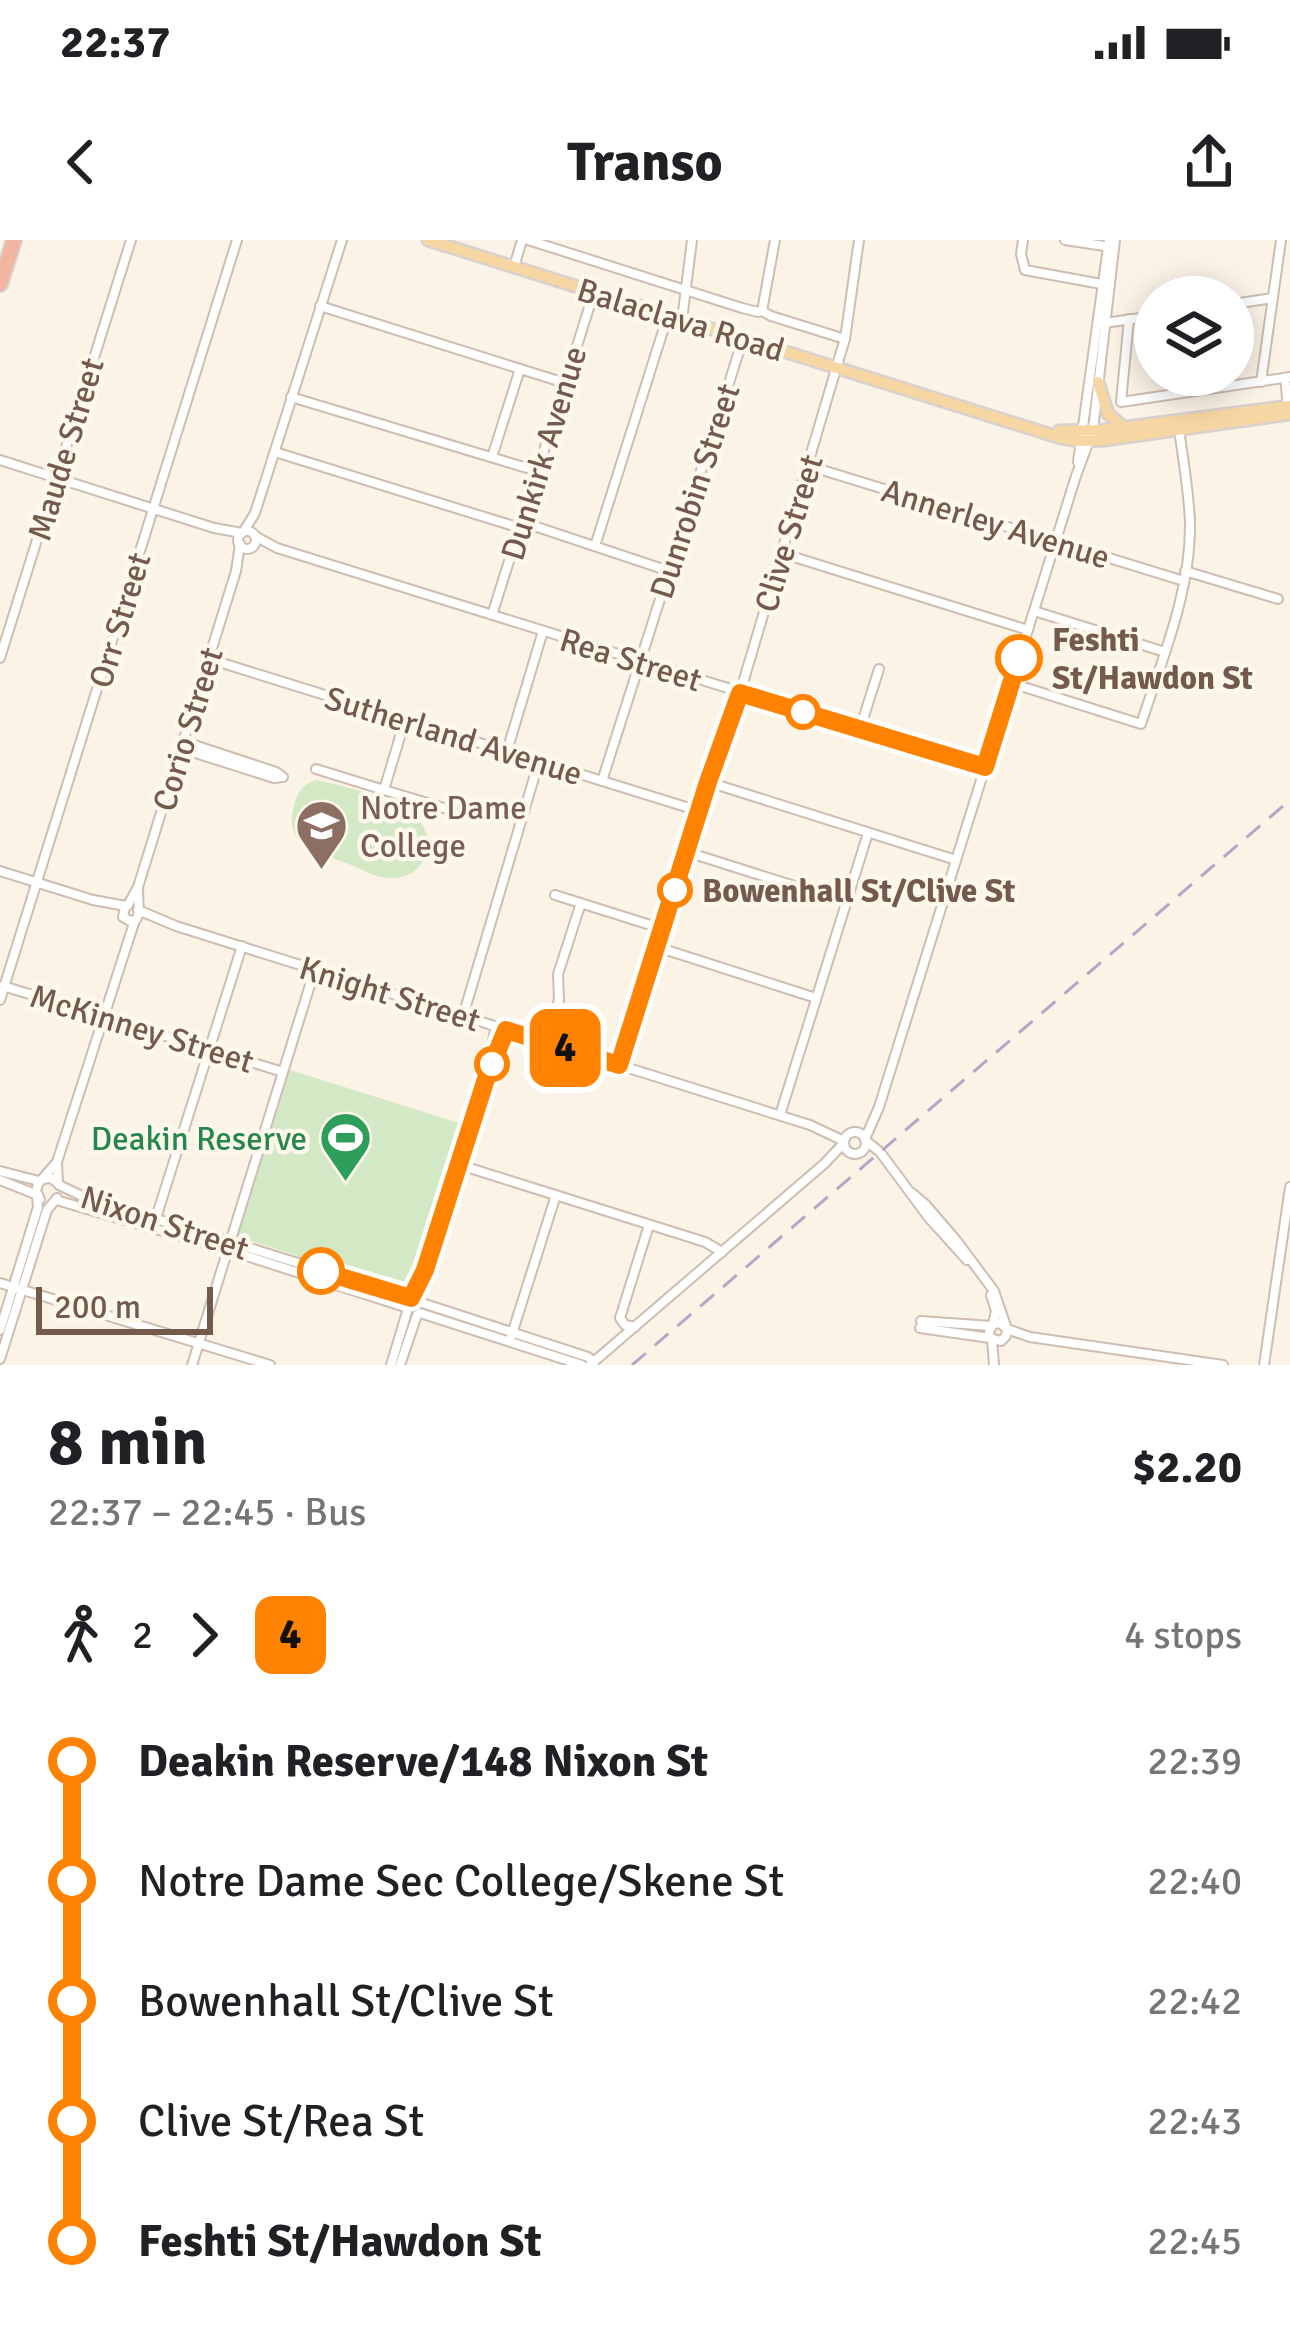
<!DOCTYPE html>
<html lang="en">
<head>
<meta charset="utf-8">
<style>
	:root { --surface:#fff; --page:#f6f6f6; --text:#202124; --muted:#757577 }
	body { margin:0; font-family:Signika,sans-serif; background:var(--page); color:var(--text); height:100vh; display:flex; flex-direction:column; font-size:45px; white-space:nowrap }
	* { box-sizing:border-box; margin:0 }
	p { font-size:39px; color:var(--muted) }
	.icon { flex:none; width:66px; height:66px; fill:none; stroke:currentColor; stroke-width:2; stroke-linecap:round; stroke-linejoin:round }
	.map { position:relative; height:1125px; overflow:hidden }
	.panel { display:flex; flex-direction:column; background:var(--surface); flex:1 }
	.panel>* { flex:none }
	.badge { padding:0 24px; border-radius:18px; font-size:42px; line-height:78px }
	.controls { position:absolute; left:1134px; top:36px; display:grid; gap:24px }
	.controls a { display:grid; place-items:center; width:120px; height:120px; border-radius:50%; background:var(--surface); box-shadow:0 6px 30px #0003; font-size:60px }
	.scale { position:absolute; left:36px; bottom:30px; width:177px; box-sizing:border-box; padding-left:12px; border:6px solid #735a4c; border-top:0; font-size:33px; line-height:42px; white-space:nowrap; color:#735a4c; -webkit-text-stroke:9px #fef7ec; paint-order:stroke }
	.map>.badge { position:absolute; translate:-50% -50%; box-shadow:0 0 0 6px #fff }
	.legs { display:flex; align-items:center; gap:18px; height:132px; padding:0 48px; font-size:39px }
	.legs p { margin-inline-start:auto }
	.overview { display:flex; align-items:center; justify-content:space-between; height:204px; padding:0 48px }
	h1 { font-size:66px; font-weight:800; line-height:90px }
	ul { padding:0 48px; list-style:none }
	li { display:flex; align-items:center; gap:42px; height:120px; font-size:45px }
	li i { display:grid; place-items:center; width:18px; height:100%; margin:0 15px; background:currentColor }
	li i::after { content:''; width:30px; height:30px; margin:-15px; border:9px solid; border-radius:50%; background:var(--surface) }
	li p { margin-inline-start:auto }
	li:first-child i { background:linear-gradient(#0000 50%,currentColor 0) }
	li:last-child i { background:linear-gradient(currentColor 50%,#0000 0) }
	.status { display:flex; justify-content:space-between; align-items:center; height:84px; padding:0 60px; background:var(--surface); direction:ltr }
	.status svg { height:33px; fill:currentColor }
	header { display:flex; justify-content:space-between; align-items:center; height:156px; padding:0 48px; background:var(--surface); font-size:54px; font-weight:800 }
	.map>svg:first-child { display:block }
	.green { fill:#d3e8c5 }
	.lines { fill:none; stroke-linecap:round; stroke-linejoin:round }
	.minor-casing { stroke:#cebdb0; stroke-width:12 }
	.major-casing { stroke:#d8d1cd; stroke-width:15 }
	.highway-casing { stroke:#d8d1cd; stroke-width:18 }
	.minor { stroke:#fff; stroke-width:8 }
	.major { stroke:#f6d6a2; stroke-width:10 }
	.highway { stroke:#f2b5a0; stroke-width:14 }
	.rail { stroke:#b6a5c4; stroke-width:3; stroke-dasharray:18 12; stroke-linecap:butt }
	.line-1-casing { stroke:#fff; stroke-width:27 }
	.line-1 { stroke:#ff8200; stroke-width:18 }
	.stop-1-dot { fill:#fff; stroke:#ff8200; stroke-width:6 }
	.labels { text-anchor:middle; stroke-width:9; stroke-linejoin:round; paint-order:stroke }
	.street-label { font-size:33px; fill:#735a4c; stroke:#fef7ec }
	.stop-label { font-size:33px; font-weight:bold; fill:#735a4c; stroke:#fef7ec; text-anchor:start }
	.education-label { font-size:33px; fill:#785e54; stroke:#fef7ec; text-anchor:start }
	.leisure-label { font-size:33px; fill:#27864d; stroke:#fef7ec; text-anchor:end }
</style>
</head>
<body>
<div class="status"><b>22:37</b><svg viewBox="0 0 49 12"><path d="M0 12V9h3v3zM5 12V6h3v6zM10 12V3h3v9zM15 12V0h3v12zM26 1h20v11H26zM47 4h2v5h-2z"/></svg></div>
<header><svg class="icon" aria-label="back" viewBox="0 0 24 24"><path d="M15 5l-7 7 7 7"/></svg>Transo<svg class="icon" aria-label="share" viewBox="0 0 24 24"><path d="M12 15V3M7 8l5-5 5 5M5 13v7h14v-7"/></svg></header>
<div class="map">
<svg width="1290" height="1125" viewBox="0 0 1290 1125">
	<rect width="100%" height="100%" fill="#fbf3e6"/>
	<!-- green -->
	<g class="green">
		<path d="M 316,540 C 340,545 403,560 418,579 C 445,613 413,649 374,635 C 360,629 346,622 331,618 C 306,611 285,597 294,566 C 297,553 303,544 316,540 Z"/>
		<polygon points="290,830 459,883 406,1050 235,996"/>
	</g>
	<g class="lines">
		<defs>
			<g id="minor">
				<polyline points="528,0 742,68 758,72 762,71 771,76 845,99"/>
				<polyline points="1023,0 1021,14 1025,30 1107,45"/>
				<polyline points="1065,0 1111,7"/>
				<polyline points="514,27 522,0"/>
				<polyline points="1233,64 1273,58"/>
				<polyline points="320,66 565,143"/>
				<polyline points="762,71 775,0"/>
				<polyline points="1129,79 1121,162 1290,137"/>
				<polyline points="682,80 692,0"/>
				<polyline points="1104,83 1155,76"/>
				<polyline points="845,99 859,0"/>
				<polyline points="1285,138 1288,167"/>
				<polyline points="1261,142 1281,0"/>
				<polyline points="291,157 537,231"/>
				<polyline points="275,212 520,288"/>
				<polyline points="492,217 520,129"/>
				<polyline points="0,220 214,288 242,293"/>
				<polyline points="1078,222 1109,0"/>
				<polyline points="809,226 1184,341"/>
				<polyline points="522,282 669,331"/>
				<polyline points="244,291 255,273 342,0"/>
				<circle cx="247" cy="300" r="9"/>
				<polyline points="255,296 277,308 985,528"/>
				<polyline points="595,306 668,75"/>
				<polyline points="781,313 1028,390"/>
				<polyline points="1185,331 1278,359"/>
				<polyline points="1034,371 1165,412"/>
				<polyline points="492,375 594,52"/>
				<polyline points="0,418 131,0"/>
				<polyline points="209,419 699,571"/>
				<path d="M 1011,443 L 1141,484 C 1162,420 1191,351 1190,283 C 1189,251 1183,220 1179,189"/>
				<polyline points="860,489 879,429"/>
				<polyline points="182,505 191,504 276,532 283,537"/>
				<polyline points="183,506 189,511 274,538 282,537"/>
				<polyline points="507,511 543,391"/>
				<polyline points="316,529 384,550 405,480"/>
				<polyline points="602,541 743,99"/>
				<polyline points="708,542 956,620"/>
				<polyline points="384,550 454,571"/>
				<polyline points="687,612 804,649"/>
				<polyline points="0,631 93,660 126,666"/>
				<polyline points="555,655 663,689"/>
				<polyline points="128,665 138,647 236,331 240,304"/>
				<polyline points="125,667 123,677 130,681 136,680 139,673 138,650"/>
				<polyline points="138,670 176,686 810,885 844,901"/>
				<polyline points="657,707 816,758"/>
				<polyline points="3,746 283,832"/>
				<polyline points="0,760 237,0"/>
				<polyline points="463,776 539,521"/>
				<polyline points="545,802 559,760 558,734 581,663"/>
				<polyline points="488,826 496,786"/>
				<polyline points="623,826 708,542 740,453 844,102"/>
				<polyline points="780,875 868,593"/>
				<circle cx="855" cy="903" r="11"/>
				<polyline points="865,899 879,867 1076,236 1093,190 1115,0"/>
				<polyline points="865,900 880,912 929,978 967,1020"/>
				<polyline points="460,925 705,1002 722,1012"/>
				<polyline points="0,931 39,941"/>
				<polyline points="43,939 51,938 59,944"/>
				<polyline points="0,940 35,954"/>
				<polyline points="58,943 57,922 135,680"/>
				<polyline points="59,945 82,956 411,1058"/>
				<polyline points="912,953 925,964 956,1000 994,1051 1007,1089"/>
				<polyline points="40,959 36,951 38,944 56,923"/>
				<polyline points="56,960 228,1010 405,1067"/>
				<polyline points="155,981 242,706"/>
				<polyline points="0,1043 270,1125"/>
				<polyline points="991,1055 996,1071 993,1084"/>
				<polyline points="411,1058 425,1031 486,839 507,790"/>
				<polyline points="422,1063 588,1117 594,1122"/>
				<polyline points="420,1073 582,1125"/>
				<polyline points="921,1081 991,1086"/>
				<polyline points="635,1087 625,1085 620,1078 649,985"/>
				<polyline points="1005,1087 999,1083 993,1084 989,1092 990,1098 1001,1101 1006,1096 1007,1089"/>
				<polyline points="920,1088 990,1098"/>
				<polyline points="1007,1089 1030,1097 1223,1125"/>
				<polyline points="0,1090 38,967 37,956"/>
				<polyline points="511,1097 556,955"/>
				<polyline points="992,1099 994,1125"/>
				<polyline points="0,1119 47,970 57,958"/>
				<polyline points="192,1125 315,729"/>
				<polyline points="391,1125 407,1072"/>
				<polyline points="400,1125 417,1075"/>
				<polyline points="590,1125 824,924 844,903"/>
				<polyline points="1264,1125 1290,947"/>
			</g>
			<g id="major">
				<polyline points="428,0 1061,198 1081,201 1104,200 1290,174"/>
				<polyline points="1098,142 1108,174 1125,188"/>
				<polyline points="1059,191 1104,190 1290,166"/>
			</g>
			<polyline id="highway" points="0,44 14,0"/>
		</defs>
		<!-- minor casing -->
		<use href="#minor" class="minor-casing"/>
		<!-- major casing -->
		<use href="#major" class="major-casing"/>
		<!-- highway casing -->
		<use href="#highway" class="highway-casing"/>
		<!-- minor -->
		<use href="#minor" class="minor"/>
		<!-- major -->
		<use href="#major" class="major"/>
		<!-- highway -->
		<use href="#highway" class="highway"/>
		<!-- rail -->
		<polyline class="rail" points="632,1125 1290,560"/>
	</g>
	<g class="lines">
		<defs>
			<polyline id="line-1" points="321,1031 411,1058 425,1030 486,839 506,790 619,825 708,542 740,453 985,527 1019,418"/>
		</defs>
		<!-- line-1 casing -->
		<use href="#line-1" class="line-1-casing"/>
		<!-- line-1 -->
		<use href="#line-1" class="line-1"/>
	</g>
	<!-- icons -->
	<defs>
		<symbol id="school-pin" viewBox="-11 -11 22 30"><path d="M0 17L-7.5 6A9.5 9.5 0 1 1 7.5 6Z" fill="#8d6e63" stroke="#fef7ec"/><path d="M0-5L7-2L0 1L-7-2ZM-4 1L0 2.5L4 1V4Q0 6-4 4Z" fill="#fff"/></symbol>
		<symbol id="stadium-pin" viewBox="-11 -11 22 30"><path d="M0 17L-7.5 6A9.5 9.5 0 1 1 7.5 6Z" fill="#2e9e5b" stroke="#fef7ec"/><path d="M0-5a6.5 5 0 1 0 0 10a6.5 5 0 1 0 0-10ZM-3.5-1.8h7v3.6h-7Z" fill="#fff"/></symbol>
	</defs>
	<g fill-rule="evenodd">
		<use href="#school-pin" x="292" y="556" width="59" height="81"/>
		<use href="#stadium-pin" x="316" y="868" width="59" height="81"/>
	</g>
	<!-- markers -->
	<g class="stop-1-dot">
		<circle cx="1019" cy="418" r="21"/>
		<circle cx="803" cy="472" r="15"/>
		<circle cx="675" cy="650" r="15"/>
		<circle cx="492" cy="824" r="15"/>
		<circle cx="321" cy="1031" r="21"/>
	</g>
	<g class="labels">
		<!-- street labels -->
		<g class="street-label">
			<text transform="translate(681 79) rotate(17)" y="12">Balaclava Road</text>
			<text transform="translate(65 209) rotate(-73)" y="12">Maude Street</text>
			<text transform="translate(543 213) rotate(-73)" y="12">Dunkirk Avenue</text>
			<text transform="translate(694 251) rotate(-72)" y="12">Dunrobin Street</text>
			<text transform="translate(996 283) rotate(17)" y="12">Annerley Avenue</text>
			<text transform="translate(788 293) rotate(-73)" y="12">Clive Street</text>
			<text transform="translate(119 380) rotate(-73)" y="12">Orr Street</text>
			<text transform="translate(631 419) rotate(17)" y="12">Rea Street</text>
			<text transform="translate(187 489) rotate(-73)" y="12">Corio Street</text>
			<text transform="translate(454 495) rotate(17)" y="12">Sutherland Avenue</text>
			<text transform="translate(390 753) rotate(17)" y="12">Knight Street</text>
			<text transform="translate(142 788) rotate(17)" y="12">McKinney Street</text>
			<text transform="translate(165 982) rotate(18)" y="12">Nixon Street</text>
		</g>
		<!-- stop labels -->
		<g class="stop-label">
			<text x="1052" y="411">Feshti<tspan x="1052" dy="38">St/Hawdon St</tspan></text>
			<text x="702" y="662">Bowenhall St/Clive St</text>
		</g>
		<!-- education labels -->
		<g class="education-label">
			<text x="360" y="579">Notre Dame<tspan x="360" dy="38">College</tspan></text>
		</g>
		<!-- leisure labels -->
		<g class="leisure-label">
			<text x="307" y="910">Deakin Reserve</text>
		</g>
	</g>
</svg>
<div class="controls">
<a><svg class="icon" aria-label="layers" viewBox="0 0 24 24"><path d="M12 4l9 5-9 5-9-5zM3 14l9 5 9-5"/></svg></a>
</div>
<div class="scale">200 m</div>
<b class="badge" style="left:565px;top:808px;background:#ff8200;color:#111">4</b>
</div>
<section class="panel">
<div class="overview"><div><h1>8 min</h1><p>22:37 – 22:45 · Bus</p></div><b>$2.20</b></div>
<div class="legs"><svg class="icon" aria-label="walk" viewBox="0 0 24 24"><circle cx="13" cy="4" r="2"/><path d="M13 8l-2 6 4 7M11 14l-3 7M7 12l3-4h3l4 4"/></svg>2<svg class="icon" aria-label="forward" viewBox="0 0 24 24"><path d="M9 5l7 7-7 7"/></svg><b class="badge" style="background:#ff8200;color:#111">4</b><p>4 stops</p></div>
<ul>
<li><i style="color:#ff8200"></i><b>Deakin Reserve/148 Nixon St</b><p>22:39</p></li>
<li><i style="color:#ff8200"></i><span>Notre Dame Sec College/Skene St</span><p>22:40</p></li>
<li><i style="color:#ff8200"></i><span>Bowenhall St/Clive St</span><p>22:42</p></li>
<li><i style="color:#ff8200"></i><span>Clive St/Rea St</span><p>22:43</p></li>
<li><i style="color:#ff8200"></i><b>Feshti St/Hawdon St</b><p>22:45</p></li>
</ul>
</section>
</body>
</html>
